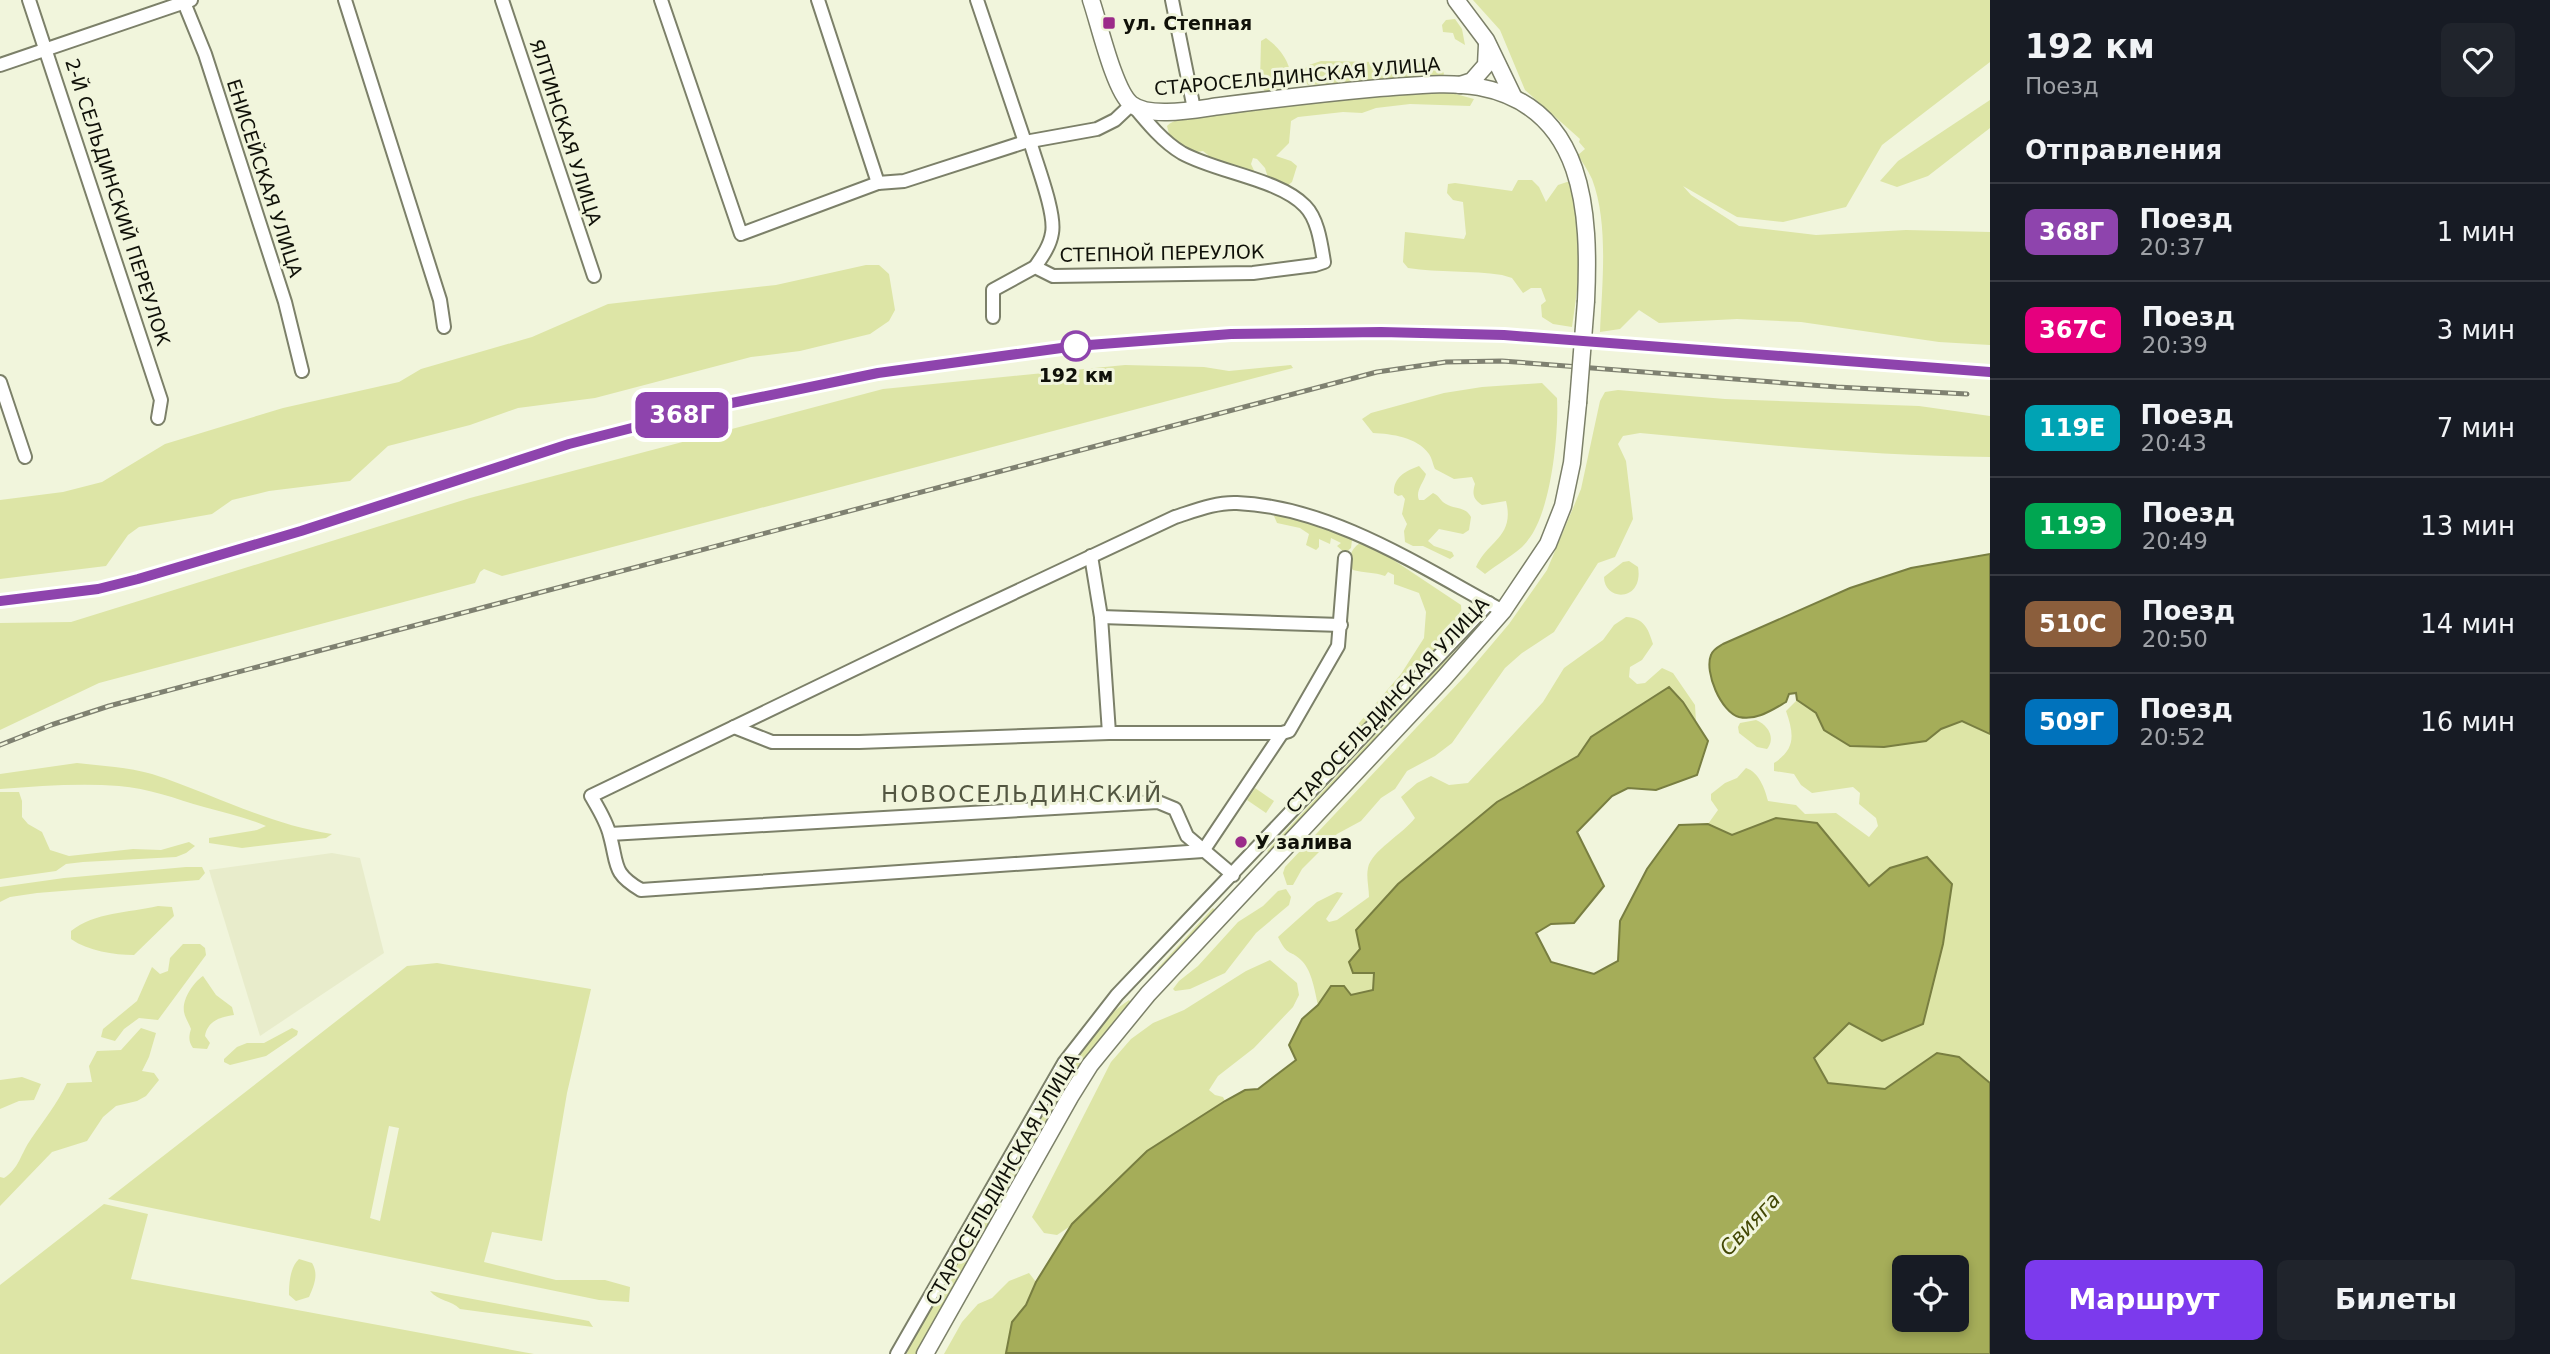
<!DOCTYPE html>
<html lang="ru">
<head>
<meta charset="utf-8">
<style>
	:root { --surface:#171b24; --page:#20242c; --text:#f1f3f6; --muted:#9ea1a6; --line:#363941; --accent:#7c3aed }
	body { margin:0; font-family:"DejaVu Sans",sans-serif; background:var(--page); color:var(--text); height:100vh; display:flex; flex-direction:column; font-size:26px; white-space:nowrap }
	* { box-sizing:border-box; margin:0 }
	p { font-size:23px; color:var(--muted) }
	.icon { flex:none; width:38px; height:38px; fill:none; stroke:currentColor; stroke-width:2; stroke-linecap:round; stroke-linejoin:round }
	.map { position:relative; flex:1; overflow:hidden }
	.sheet { display:flex; flex-direction:column; background:var(--surface); width:560px }
	.sheet>* { flex:none }
	.badge { padding:0 14px; border-radius:10px; font-size:24px; line-height:46px }
	.fabs { position:absolute; left:1892px; top:1255px; display:grid; gap:14px }
	.fabs a { display:grid; place-items:center; width:77px; height:77px; border-radius:10px; background:var(--surface); box-shadow:0 4px 10px #0003; font-size:35px }
	.map>.badge { position:absolute; translate:-50% -50%; box-shadow:0 0 0 4px #fff }
	h2 { padding:0 35px; font-size:26px; line-height:63px }
	.round { display:grid; place-items:center; flex:none; width:74px; height:74px; border-radius:10px; background:var(--page) }
	.overview { display:flex; align-items:center; justify-content:space-between; height:119px; padding:0 35px }
	h1 { font-size:33px; font-weight:700; line-height:52px }
	.cta { display:flex; gap:14px; margin-top:auto; padding:14px 35px }
	.cta a { flex:1; height:80px; border-radius:10px; background:var(--accent); color:#fff; font-size:28px; font-weight:700; line-height:80px; text-align:center }
	.cta a+a { background:var(--page); color:var(--text) }
	ul { padding:0; list-style:none }
	li { display:flex; align-items:center; gap:21px; height:98px; padding:0 35px; border-top:2px solid var(--line) }
	li div { flex:1 }
	li b { display:block; font-size:26px }
	li em { font-style:normal }
	li .badge { min-width:77px; font-weight:700; text-align:center }
	main { display:flex; flex:1; min-height:0 }
	.map>svg:first-child { display:block }
	.built { fill:#e8eccb }
	.green { fill:#dde5a6; fill-rule:evenodd }
	.water { fill:#a5ad59; stroke:#787e41; stroke-width:2; fill-rule:evenodd }
	.lines { fill:none; stroke-linecap:round; stroke-linejoin:round }
	.street-casing { stroke:#7c8069; stroke-width:16 }
	.secondary-casing { stroke:#7c8069; stroke-width:19 }
	.street { stroke:#fff; stroke-width:12 }
	.secondary { stroke:#fff; stroke-width:16 }
	.rail-casing { stroke:#7f8171; stroke-width:5 }
	.rail { stroke:#f1f5dc; stroke-width:2.5; stroke-dasharray:8; stroke-linecap:butt }
	.secondary-bridge-casing { stroke:#7c8069; stroke-width:19; stroke-linecap:butt }
	.secondary-bridge { stroke:#fff; stroke-width:16 }
	.line-casing { stroke:#fff; stroke-width:16 }
	.line { stroke:#8e44ad; stroke-width:10 }
	.poi-dot { fill:#9b2b89; stroke:#f1f5dc; stroke-width:2.5 }
	.stop-dot { fill:#fff; stroke:#8e44ad; stroke-width:3.5 }
	.labels { text-anchor:middle; stroke-width:6; stroke-linejoin:round; paint-order:stroke }
	.poi-label { font-size:19px; font-weight:bold; fill:#101109; stroke:#f1f5dc; text-anchor:start }
	.street-label { font-size:19px; fill:#101109; stroke:#f1f5dc }
	.stop-label { font-size:19px; font-weight:bold; fill:#101109; stroke:#f1f5dc }
	.water-label { font-size:21px; font-style:italic; fill:#434805; stroke:#f1f5dc }
	.quarter-label { font-size:23px; letter-spacing:2px; fill:#535641; stroke:#f1f5dc }
</style>
</head>
<body>
<main>
<div class="map">
<svg width="1990" height="1354" viewBox="0 0 1990 1354">
	<rect width="100%" height="100%" fill="#f1f5dc"/>
	<!-- built -->
	<polygon class="built" points="332,853 360,858 384,953 260,1036 209,870"/>
	<!-- green -->
	<g class="green">
		<path d="M 1473,0 L 1990,0 L 1990,62 L 1882,145 L 1846,207 L 1783,222 L 1737,217 L 1683,186 L 1691,195 L 1739,226 L 1816,235 L 1906,230 L 1990,232 L 1990,345 L 1939,342 L 1801,322 L 1737,319 L 1659,323 L 1639,310 L 1620,329 L 1600,332 C 1602,285 1609,223 1592,179 C 1588,170 1582,162 1578,155 L 1585,149 L 1579,142 L 1580,139 L 1525,90 L 1500,30 Z"/>
		<polygon points="1455,19 1462,29 1465,45 1455,39 1453,33 1443,32 1442,25 1446,20"/>
		<path d="M 1266,38 C 1278,46 1292,63 1290,78 L 1272,93 L 1265,92 L 1260,82 L 1261,41 Z"/>
		<polygon points="1321,61 1434,63 1441,66 1444,74 1441,78 1308,85 1303,79 1303,70 1309,65"/>
		<path d="M 1448,92 L 1474,99 L 1470,106 L 1410,104 L 1376,108 L 1362,113 L 1343,112 L 1298,117 L 1291,121 L 1289,143 L 1276,156 L 1291,161 L 1297,166 L 1292,182 L 1287,186 L 1269,181 L 1265,168 L 1257,159 L 1253,158 L 1251,164 L 1258,179 L 1210,162 L 1208,155 L 1203,151 L 1191,153 L 1172,146 L 1167,126 C 1181,112 1239,108 1258,110 L 1343,99 Z"/>
		<polygon points="1990,100 1990,128 1928,176 1897,187 1880,181 1898,161"/>
		<path d="M 1518,180 L 1532,180 L 1539,187 L 1546,202 L 1558,185 L 1570,181 C 1586,228 1579,279 1572,327 L 1553,324 L 1542,317 L 1541,305 L 1546,301 L 1541,288 L 1531,288 L 1523,293 L 1512,278 L 1502,275 C 1471,270 1439,273 1408,268 L 1403,262 L 1405,232 L 1464,239 L 1466,234 L 1463,202 L 1453,200 L 1447,193 L 1448,184 L 1455,183 L 1512,191 Z"/>
		<polygon points="866,265 879,265 889,274 895,310 889,321 870,334 800,351 751,357 595,398 518,408 470,425 388,446 350,481 269,491 232,500 212,514 139,527 128,535 106,566 0,579 0,500 63,492 102,482 165,444 283,408 399,382 421,369 532,337 608,304 776,285"/>
		<polygon points="1125,365 1204,367 1229,371 1291,365 1293,368 502,576 484,569 480,572 475,583 99,683 0,730 0,623 71,622 470,498 883,389"/>
		<path d="M 1542,383 L 1557,398 C 1559,433 1551,512 1528,540 C 1520,552 1497,564 1485,574 L 1476,567 C 1488,540 1515,537 1506,501 L 1482,505 C 1473,499 1472,494 1475,484 L 1472,477 L 1454,479 L 1435,469 C 1433,465 1432,458 1429,454 C 1417,437 1392,434 1373,433 L 1362,419 L 1371,413 L 1444,393 L 1482,387 Z"/>
		<path d="M 1618,390 L 1725,399 L 1919,406 L 1990,416 L 1990,457 C 1873,456 1757,444 1640,433 L 1623,436 L 1618,444 L 1626,461 L 1633,519 L 1615,557 L 1598,563 L 1554,632 L 1522,653 L 1505,668 L 1452,743 L 1435,756 L 1407,771 L 1395,789 L 1381,798 L 1361,821 L 1337,834 L 1302,869 L 1293,885 L 1287,885 L 1283,873 L 1285,867 L 1465,676 L 1509,624 L 1547,570 L 1581,489 L 1600,401 L 1605,392 Z"/>
		<path d="M 1419,466 L 1426,474 C 1424,482 1415,491 1419,500 L 1424,500 L 1433,493 C 1440,496 1440,501 1446,504 C 1456,510 1465,506 1471,517 L 1469,530 L 1463,534 L 1439,529 L 1428,541 L 1434,546 L 1452,552 L 1454,556 L 1450,559 L 1423,546 L 1413,546 L 1405,542 L 1404,531 L 1407,524 L 1402,514 L 1405,499 L 1402,495 L 1398,496 L 1394,493 C 1393,478 1405,471 1419,466 Z"/>
		<polygon points="1277,513 1302,519 1322,529 1341,532 1352,540 1351,548 1345,553 1337,546 1341,543 1331,538 1330,544 1319,539 1319,547 1316,550 1306,545 1309,534 1300,528 1277,523 1274,516"/>
		<path d="M 1360,543 L 1371,545 L 1461,605 L 1462,619 L 1457,630 L 1334,760 L 1330,757 L 1401,674 L 1424,638 L 1426,612 L 1419,593 L 1394,584 L 1394,575 L 1388,572 L 1385,576 C 1374,572 1365,573 1353,570 C 1347,561 1350,549 1360,543 Z"/>
		<path d="M 1629,561 L 1638,567 C 1644,602 1604,602 1604,577 L 1623,562 Z"/>
		<path d="M 1626,617 C 1644,618 1648,628 1653,644 L 1642,660 L 1630,667 L 1629,677 L 1637,684 L 1645,683 L 1662,668 L 1673,673 L 1695,705 L 1696,722 L 1683,702 L 1669,687 L 1591,737 L 1578,756 L 1497,802 L 1398,884 L 1356,930 L 1374,973 L 1373,990 L 1350,995 L 1332,986 L 1318,1005 C 1315,992 1312,971 1302,961 C 1291,949 1288,958 1278,937 L 1317,902 L 1337,892 L 1343,893 L 1326,919 L 1329,922 L 1337,920 L 1369,897 C 1369,888 1366,877 1368,868 C 1371,851 1403,834 1415,818 L 1401,797 L 1417,783 L 1431,776 L 1449,785 L 1468,783 L 1543,702 L 1564,668 L 1603,640 L 1614,625 Z"/>
		<polygon points="1464,645 1273,856 1267,851 1442,664 1460,646"/>
		<path d="M 1797,700 L 1816,713 L 1824,731 L 1926,741 L 1941,729 L 1962,721 L 1990,734 L 1990,1083 L 1959,1057 L 1937,1053 L 1885,1089 L 1828,1083 L 1814,1058 L 1849,1023 L 1923,1024 L 1943,944 L 1952,884 L 1890,868 L 1869,886 L 1817,823 L 1776,818 L 1732,835 L 1708,824 L 1718,810 L 1711,800 L 1711,794 L 1725,783 L 1737,778 L 1746,768 C 1759,772 1765,789 1768,801 L 1796,805 L 1805,814 L 1836,813 L 1869,837 L 1878,826 L 1876,818 L 1859,804 L 1860,793 L 1853,787 L 1812,793 L 1801,785 L 1794,774 L 1774,771 L 1774,763 C 1796,749 1794,734 1786,711 Z"/>
		<path d="M 1756,720 C 1768,725 1776,738 1767,749 L 1757,747 L 1739,733 L 1738,727 L 1740,723 Z"/>
		<path d="M 77,763 C 102,766 128,767 152,774 C 214,794 266,824 332,834 L 326,838 L 242,848 L 209,843 L 209,838 L 257,830 L 266,826 C 245,817 225,813 204,807 C 176,799 148,788 119,786 C 80,783 40,786 0,789 L 0,774 Z"/>
		<polygon points="1255,788 1274,801 1266,813 1247,800"/>
		<polygon points="0,792 19,792 22,801 22,817 28,824 42,832 50,850 69,856 133,849 161,850 189,842 195,846 186,853 176,857 83,862 66,864 56,871 0,879"/>
		<polygon points="186,867 202,867 205,873 199,880 37,893 10,897 0,902 0,887 64,878"/>
		<polygon points="1286,889 1291,897 1289,905 1256,933 1225,973 1190,989 1175,991 1173,989 1179,981 1198,966 1238,922 1263,906 1278,891"/>
		<path d="M 158,906 L 172,907 L 174,916 L 134,955 C 114,955 88,951 71,939 L 71,931 C 95,912 128,913 158,906 Z"/>
		<polygon points="1213,908 1218,914 1156,976 1158,968"/>
		<polygon points="183,944 200,944 205,948 206,955 158,1020 139,1018 124,1029 115,1041 101,1037 103,1029 137,1001 152,967 160,974 168,971 170,958"/>
		<polygon points="1270,960 1297,983 1299,995 1293,1007 1254,1048 1218,1076 1209,1090 1215,1095 1223,1097 1225,1101 1147,1151 1072,1225 1057,1235 1044,1233 1032,1217 1111,1062 1131,1039 1153,1023 1184,1010 1246,971"/>
		<path d="M 437,963 L 591,989 L 567,1093 L 542,1241 L 492,1232 L 484,1262 L 556,1280 L 605,1280 L 630,1287 L 629,1302 L 599,1300 L 108,1199 L 407,966 ZM 389,1126 L 399,1128 L 380,1221 L 370,1218 Z"/>
		<path d="M 203,976 L 216,995 L 232,1007 L 234,1015 C 221,1017 208,1020 205,1036 L 210,1043 L 207,1049 L 193,1048 C 188,1041 189,1036 191,1029 C 189,1023 185,1018 184,1012 C 182,999 193,983 203,976 Z"/>
		<path d="M 1129,1000 L 1132,1004 L 919,1351 L 917,1354 L 907,1354 L 908,1346 L 1067,1074 C 1076,1061 1077,1058 1084,1044 C 1090,1030 1116,1009 1129,1000 Z"/>
		<path d="M 141,1028 L 156,1033 L 149,1057 L 142,1071 L 154,1073 L 159,1080 L 146,1096 L 137,1101 L 116,1106 L 103,1117 L 87,1141 L 52,1152 L 0,1206 L 0,1177 L 4,1178 C 19,1169 21,1153 31,1139 C 44,1120 57,1104 67,1083 L 92,1082 L 89,1066 L 97,1051 L 121,1050 Z"/>
		<polygon points="292,1028 298,1031 297,1035 266,1056 230,1065 224,1062 224,1059 237,1047 247,1043 264,1043"/>
		<polygon points="22,1077 41,1084 34,1100 19,1101 0,1109 0,1080"/>
		<polygon points="104,1204 148,1214 131,1279 534,1354 0,1354 0,1285"/>
		<path d="M 299,1259 L 312,1263 C 319,1275 314,1285 309,1297 L 296,1301 L 289,1295 C 289,1284 290,1267 299,1259 Z"/>
		<polygon points="1029,1273 1036,1282 1026,1305 1012,1322 1006,1354 944,1354 962,1322 978,1304 992,1298 1009,1281"/>
		<path d="M 430,1291 L 589,1321 L 593,1327 L 460,1309 C 451,1300 438,1301 430,1291 Z"/>
	</g>
	<!-- water -->
	<g class="water">
		<path d="M 1990,554 L 1990,734 L 1962,721 L 1941,729 L 1926,741 L 1884,747 L 1850,746 L 1824,730 L 1816,713 L 1797,700 L 1796,693 L 1789,694 L 1786,702 C 1772,710 1756,721 1739,717 C 1721,712 1704,672 1711,655 C 1713,649 1718,647 1723,644 L 1850,588 L 1911,568 Z"/>
		<path d="M 1669,687 L 1683,702 L 1708,741 L 1697,775 L 1656,790 L 1628,788 L 1612,796 L 1577,832 L 1604,886 L 1574,923 L 1551,924 L 1536,933 L 1551,962 L 1594,974 L 1618,961 L 1620,921 L 1647,869 L 1679,825 L 1708,824 L 1732,835 L 1776,818 L 1817,823 L 1869,886 L 1890,868 L 1927,857 L 1952,884 L 1943,944 L 1923,1024 L 1882,1041 L 1849,1023 L 1814,1058 L 1828,1083 L 1885,1089 L 1937,1053 L 1959,1057 L 1990,1083 L 1990,1354 L 1006,1353 L 1012,1322 L 1026,1305 L 1036,1282 L 1072,1224 L 1147,1151 L 1225,1101 L 1245,1090 L 1258,1089 L 1296,1060 L 1289,1045 L 1302,1019 L 1318,1005 L 1331,986 L 1344,986 L 1351,995 L 1373,990 L 1374,973 L 1353,973 L 1349,962 L 1360,949 L 1356,930 L 1398,884 L 1497,802 L 1578,756 L 1591,737 ZM 1956,1267 L 1956,1320 L 1904,1320 L 1904,1267 Z"/>
	</g>
	<g class="lines">
		<defs>
			<g id="street">
				<polyline points="29,0 161,400 158,418"/>
				<polyline points="183,0 205,54 285,302 302,371"/>
				<polyline points="345,0 440,300 444,327"/>
				<polyline points="502,0 594,276"/>
				<path d="M 661,0 L 741,234 L 878,183 L 904,181 L 1025,142 L 1097,129 L 1115,120 L 1132,104 C 1146,121 1162,141 1182,153 C 1216,172 1279,179 1305,206 C 1318,219 1321,244 1324,262 L 1315,265 L 1253,273 L 1053,276 L 1035,267 L 993,290 L 993,317"/>
				<polyline points="818,0 878,183"/>
				<polyline points="977,0 1025,142"/>
				<polyline points="1172,0 1194,109"/>
				<polyline points="0,65 191,0"/>
				<path d="M 1030,141 C 1036,163 1056,213 1052,233 C 1050,246 1042,257 1035,267"/>
				<polyline points="0,382 25,457"/>
				<polyline points="1091,556 1101,617 1109,733"/>
				<polyline points="1101,617 1341,625"/>
				<polyline points="734,727 772,742 859,742 1109,733 1282,733 1203,851"/>
				<polyline points="1282,733 1289,731 1338,646 1345,558"/>
				<polyline points="610,834 1158,802 1175,809 1187,836 1233,875"/>
				<path d="M 1203,851 L 641,890 C 612,873 618,865 610,836 C 607,822 598,808 591,796 L 958,619 L 1175,517 C 1194,511 1216,502 1237,503 C 1332,507 1421,567 1503,611"/>
				<polyline points="897,1354 1064,1063 1117,995 1489,603"/>
			</g>
			<g id="secondary">
				<path d="M 1091,0 C 1099,23 1114,90 1131,104 C 1150,119 1197,109 1220,106 C 1273,99 1325,93 1379,88 C 1411,86 1447,81 1479,87 C 1586,107 1590,214 1586,301"/>
				<polyline points="1456,0 1486,40 1513,96"/>
				<polyline points="1460,85 1472,81 1486,65 1487,45"/>
				<polyline points="925,1354 1070,1097 1090,1065 1148,994 1444,678 1503,611 1548,544 1563,506 1572,463 1578,403"/>
			</g>
		</defs>
		<!-- street casing -->
		<use href="#street" class="street-casing"/>
		<!-- secondary casing -->
		<use href="#secondary" class="secondary-casing"/>
		<!-- street -->
		<use href="#street" class="street"/>
		<!-- secondary -->
		<use href="#secondary" class="secondary"/>
		<defs>
			<g id="rail">
				<polyline points="0,602 98,589 138,579 301,531 569,444 722,405 878,373 1076,346 1231,334 1381,332 1504,335 1990,372"/>
				<polyline points="0,745 51,725 109,706 1377,372 1446,362 1502,361 1837,387 1967,394"/>
			</g>
		</defs>
		<!-- rail casing -->
		<use href="#rail" class="rail-casing"/>
		<!-- rail -->
		<use href="#rail" class="rail"/>
		<defs>
			<polyline id="secondary-bridge" points="1578,403 1586,301"/>
		</defs>
		<!-- secondary-bridge casing -->
		<use href="#secondary-bridge" class="secondary-bridge-casing"/>
		<!-- secondary-bridge -->
		<use href="#secondary-bridge" class="secondary-bridge"/>
	</g>
	<g class="lines">
		<defs>
			<polyline id="line" points="0,601 98,589 138,579 301,531 569,444 722,405 878,373 1076,346 1231,334 1381,332 1504,335 1990,372"/>
		</defs>
		<!-- line casing -->
		<use href="#line" class="line-casing"/>
		<!-- line -->
		<use href="#line" class="line"/>
	</g>
	<!-- markers -->
	<g class="poi-dot">
		<rect x="1102" y="16" width="14" height="14" rx="3.5"/>
		<circle cx="1241" cy="842" r="7"/>
	</g>
	<circle class="stop-dot" cx="1076" cy="346" r="14"/>
	<g class="labels">
		<!-- poi labels -->
		<g class="poi-label">
			<text x="1123" y="30">ул. Степная</text>
			<text x="1255" y="849">У залива</text>
		</g>
		<!-- street labels -->
		<g class="street-label">
			<text transform="translate(1297 76) rotate(-5)" y="7">СТАРОСЕЛЬДИНСКАЯ УЛИЦА</text>
			<text transform="translate(566 132) rotate(72)" y="7">ЯЛТИНСКАЯ УЛИЦА</text>
			<text transform="translate(265 178) rotate(72)" y="7">ЕНИСЕЙСКАЯ УЛИЦА</text>
			<text transform="translate(118 202) rotate(72)" y="7">2-Й СЕЛЬДИНСКИЙ ПЕРЕУЛОК</text>
			<text transform="translate(1162 253) rotate(-1)" y="7">СТЕПНОЙ ПЕРЕУЛОК</text>
			<text transform="translate(1387 705) rotate(-47)" y="7">СТАРОСЕЛЬДИНСКАЯ УЛИЦА</text>
			<text transform="translate(1002 1179) rotate(-60)" y="7">СТАРОСЕЛЬДИНСКАЯ УЛИЦА</text>
		</g>
		<!-- stop labels -->
		<g class="stop-label">
			<text x="1076" y="382">192 км</text>
		</g>
		<!-- water labels -->
		<g class="water-label">
			<text transform="translate(1750 1224) rotate(-47)" y="7">Свияга</text>
		</g>
		<!-- quarter labels -->
		<g class="quarter-label">
			<text x="1022" y="802">НОВОСЕЛЬДИНСКИЙ</text>
		</g>
	</g>
</svg>
<div class="fabs">
<a><svg class="icon" aria-label="locate" viewBox="0 0 24 24"><circle cx="12" cy="12" r="6"/><path d="M12 2v4M12 18v4M2 12h4M18 12h4"/></svg></a>
</div>
<b class="badge" style="left:682px;top:415px;background:#8e44ad;color:#fff">368Г</b>
</div>
<section class="sheet">
<div class="overview"><div><h1>192 км</h1><p>Поезд</p></div><a class="round"><svg class="icon" aria-label="heart" viewBox="0 0 24 24"><path d="M12 20l-8-8c-3-5 5-10 8-4 3-6 11-1 8 4z"/></svg></a></div>
<h2>Отправления</h2>
<ul>
<li><span class="badge" style="background:#8e44ad;color:#fff">368Г</span><div><b>Поезд</b><p>20:37</p></div><em>1 мин</em></li>
<li><span class="badge" style="background:#e6007e;color:#fff">367С</span><div><b>Поезд</b><p>20:39</p></div><em>3 мин</em></li>
<li><span class="badge" style="background:#00a3b4;color:#fff">119Е</span><div><b>Поезд</b><p>20:43</p></div><em>7 мин</em></li>
<li><span class="badge" style="background:#00a651;color:#fff">119Э</span><div><b>Поезд</b><p>20:49</p></div><em>13 мин</em></li>
<li><span class="badge" style="background:#8b5e3c;color:#fff">510С</span><div><b>Поезд</b><p>20:50</p></div><em>14 мин</em></li>
<li><span class="badge" style="background:#0072bc;color:#fff">509Г</span><div><b>Поезд</b><p>20:52</p></div><em>16 мин</em></li>
</ul>
<div class="cta"><a>Маршрут</a><a>Билеты</a></div>
</section>
</main>
</body>
</html>
